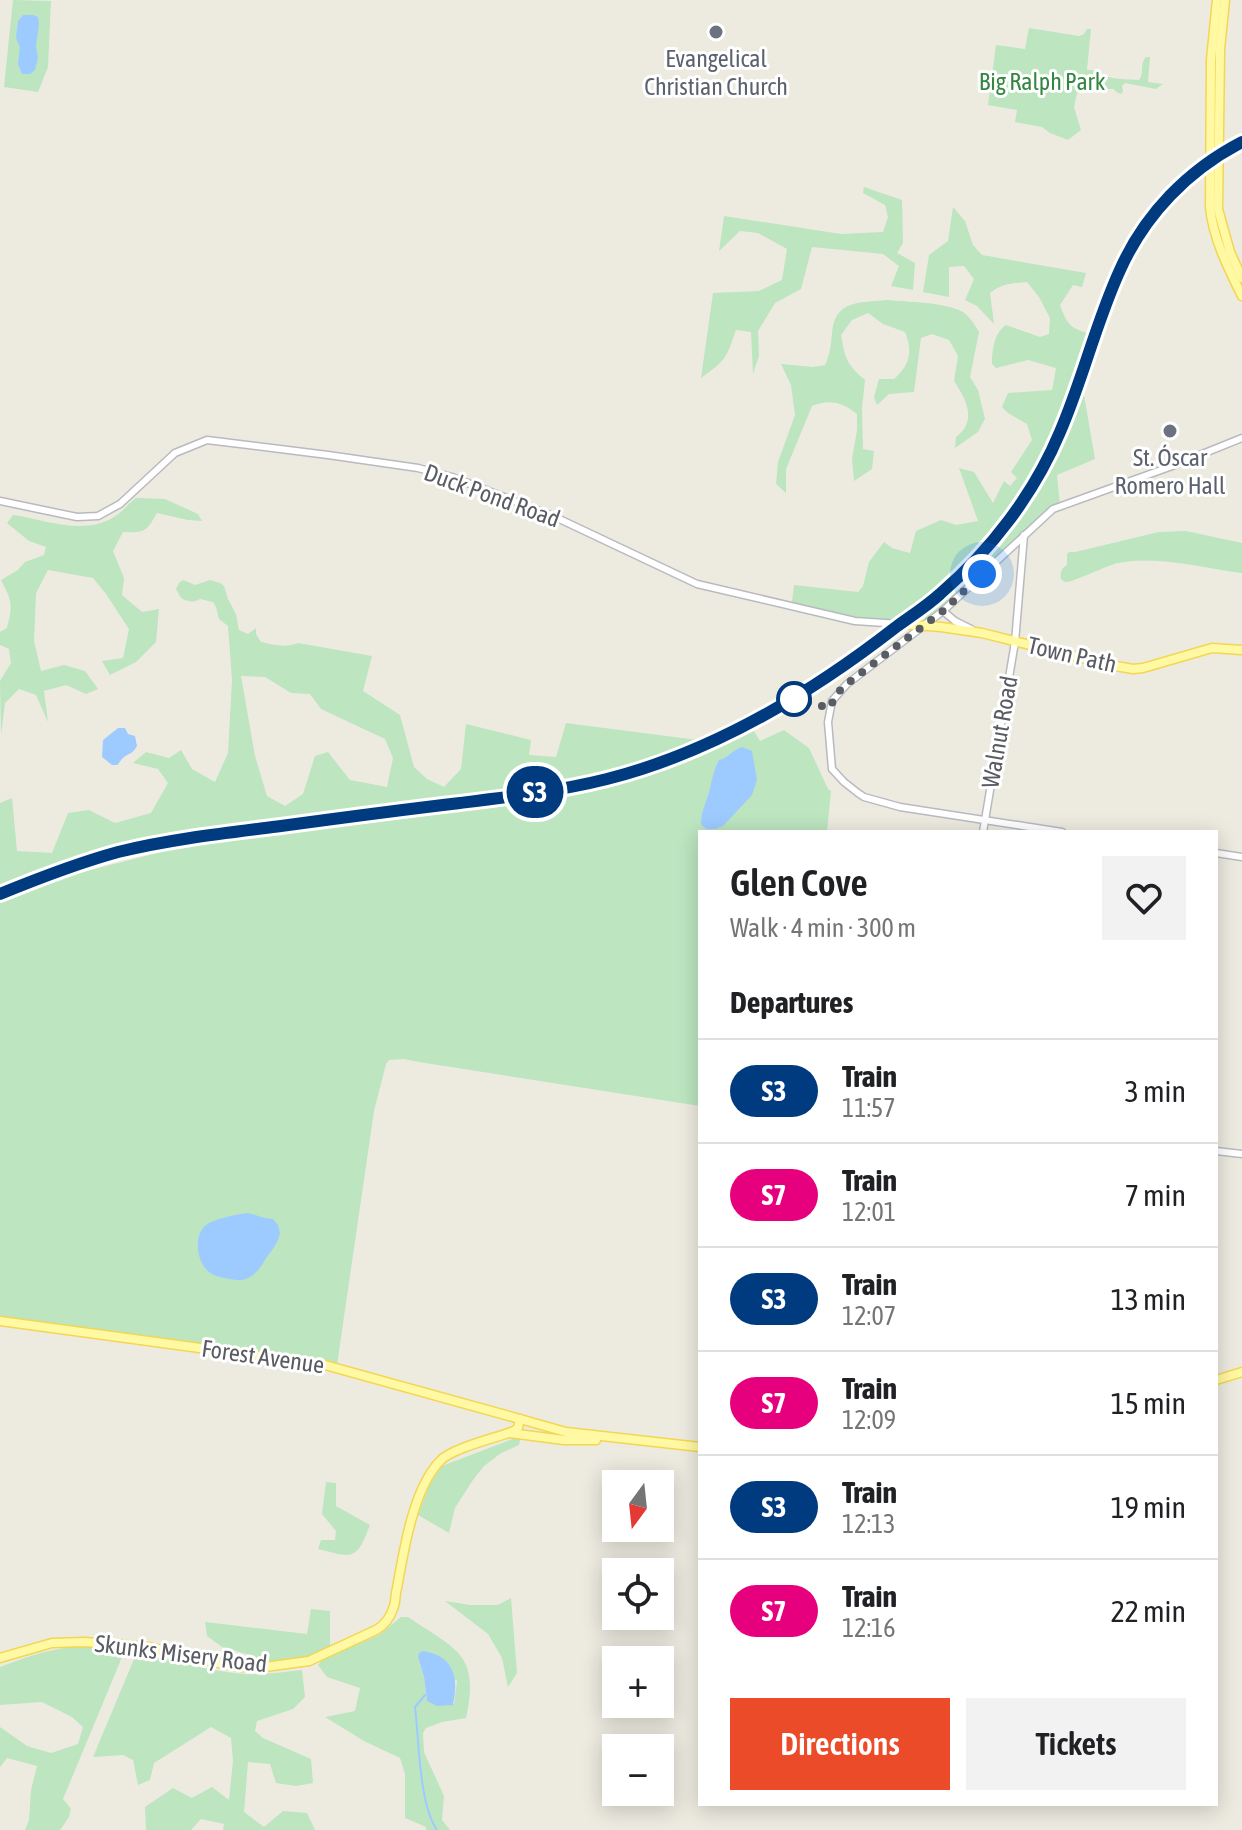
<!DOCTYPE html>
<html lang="en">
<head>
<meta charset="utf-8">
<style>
	:root { --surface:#fff; --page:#f2f2f2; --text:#202124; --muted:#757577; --line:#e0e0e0; --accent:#eb4b28 }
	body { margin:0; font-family:"Asap Condensed",sans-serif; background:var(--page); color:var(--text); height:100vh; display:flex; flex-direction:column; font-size:30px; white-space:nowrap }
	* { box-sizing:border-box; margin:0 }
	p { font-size:26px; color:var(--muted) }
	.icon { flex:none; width:44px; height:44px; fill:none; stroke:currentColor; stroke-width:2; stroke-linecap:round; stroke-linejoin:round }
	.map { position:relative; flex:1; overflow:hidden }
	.details { position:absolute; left:698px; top:830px; width:520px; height:976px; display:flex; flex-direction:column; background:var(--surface); border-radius:0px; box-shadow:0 4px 20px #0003 }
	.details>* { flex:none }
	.badge { padding:0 16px; border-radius:26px; font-size:28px; line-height:52px }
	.needle { width:52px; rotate:195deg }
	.buttons { position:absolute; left:602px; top:1470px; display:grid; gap:16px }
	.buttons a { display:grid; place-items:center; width:72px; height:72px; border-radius:0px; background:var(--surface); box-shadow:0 4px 20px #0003; font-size:40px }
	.you { position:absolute; width:40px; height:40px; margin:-20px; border:6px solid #fff; border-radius:50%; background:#1a73e8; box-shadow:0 0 0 12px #1a73e833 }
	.map>.badge { position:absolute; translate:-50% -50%; box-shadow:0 0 0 4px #fff }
	h2 { padding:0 32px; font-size:30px; line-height:72px }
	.round { display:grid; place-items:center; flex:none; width:84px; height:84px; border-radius:0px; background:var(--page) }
	.summary { display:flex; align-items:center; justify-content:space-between; height:136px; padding:0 32px }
	h1 { font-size:38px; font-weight:600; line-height:60px }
	.button { display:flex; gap:16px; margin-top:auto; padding:16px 32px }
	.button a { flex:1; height:92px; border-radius:0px; background:var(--accent); color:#fff; font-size:32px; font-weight:600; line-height:92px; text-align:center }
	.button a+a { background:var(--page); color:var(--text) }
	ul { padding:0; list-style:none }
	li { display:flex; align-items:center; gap:24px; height:104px; padding:0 32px; border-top:2px solid var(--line) }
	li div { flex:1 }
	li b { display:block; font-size:30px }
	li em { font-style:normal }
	li .badge { min-width:88px; font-weight:700; text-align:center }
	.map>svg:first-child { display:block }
	.green { fill:#bce5c0; fill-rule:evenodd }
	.water { fill:#9ecbff }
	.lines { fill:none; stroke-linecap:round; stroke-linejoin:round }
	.stream { stroke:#9ecbff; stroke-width:2 }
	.minor-casing { stroke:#b8bac0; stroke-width:9 }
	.major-casing { stroke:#f3d653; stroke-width:11 }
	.minor { stroke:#fff; stroke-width:6 }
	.major { stroke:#fff9a3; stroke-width:8 }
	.rail-casing { stroke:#b4b5b5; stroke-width:5 }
	.rail { stroke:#fff; stroke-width:2; stroke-dasharray:6; stroke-linecap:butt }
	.line-casing { stroke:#fff; stroke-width:18 }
	.line { stroke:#003b80; stroke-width:12 }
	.walk { stroke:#595c62; stroke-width:8; stroke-dasharray:0 14.4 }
	.worship-dot { fill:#6b7280; stroke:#fff; stroke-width:3 }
	.stop-dot { fill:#fff; stroke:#003b80; stroke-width:4 }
	.labels { text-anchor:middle; stroke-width:6; stroke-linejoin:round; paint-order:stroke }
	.worship-label { font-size:24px; fill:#5b616d; stroke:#fff }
	.park-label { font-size:24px; fill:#348640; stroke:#fff }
	.street-label { font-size:24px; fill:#595c62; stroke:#fff }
</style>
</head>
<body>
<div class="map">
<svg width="1242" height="1830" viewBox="0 0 1242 1830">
	<rect width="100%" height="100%" fill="#edebe0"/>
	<!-- green -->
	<g class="green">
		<polygon points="13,0 51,1 48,67 38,92 4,87"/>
		<path d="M 1029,28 L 1079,36 L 1084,34 L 1087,29 L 1091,29 L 1087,70 L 1096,70 C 1105,80 1125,79 1139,80 C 1145,74 1139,64 1146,57 L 1150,57 L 1148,82 L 1163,84 L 1156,89 L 1125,83 L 1122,86 L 1123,91 L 1121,94 L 1116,92 L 1114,89 L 1107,89 L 1082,83 L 1077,93 L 1074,107 L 1081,130 L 1068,140 L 1050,133 L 1042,127 L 1015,122 L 1017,110 L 988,105 L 996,45 L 1025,49 Z"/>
		<path d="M 864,187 L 902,200 L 903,243 L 897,253 L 915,263 L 913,290 L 891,286 L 899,266 L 883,254 L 812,247 L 801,289 L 775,303 L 758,331 L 759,356 L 753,374 L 751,332 L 736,330 C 726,359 726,360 701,378 L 713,293 L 759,291 L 782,280 L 787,249 L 758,233 L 740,231 L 719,251 L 724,216 L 841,234 L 883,232 L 888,217 L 885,205 L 863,193 Z"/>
		<path d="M 953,207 L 965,221 L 973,245 L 982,255 L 1086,273 L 1082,287 L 1073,285 L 1060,305 C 1068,327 1071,328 1093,335 C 1081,368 1071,402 1057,433 C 1022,510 969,571 902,620 L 857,617 L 792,602 L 794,585 L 858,592 L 863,586 L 869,562 L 884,542 L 892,548 L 910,553 L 916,531 L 941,520 L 956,525 L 978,521 L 959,468 L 974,472 L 993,503 L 1004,481 L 1010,486 L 1017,478 L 1011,472 L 1032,440 L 1027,424 L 1008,413 L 1002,407 L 1008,393 L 1052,390 L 1056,368 L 1028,360 L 996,368 L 992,364 C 992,350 994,333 1006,325 L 1040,337 L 1049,334 L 1050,318 L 1039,297 L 1027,282 C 1013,283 1002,283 990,293 L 994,324 L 977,306 L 965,300 L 974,279 L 964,266 L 949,267 L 949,297 L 923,292 L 929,255 L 948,241 Z"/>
		<path d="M 887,300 C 908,302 944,302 963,312 C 970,317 975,325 979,332 L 970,377 L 978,390 L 985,419 L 978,432 L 955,448 L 956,437 C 978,421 966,399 954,381 L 958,356 L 949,340 L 932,334 L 921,338 L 914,392 L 889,394 L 877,405 L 874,397 L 879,379 L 894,379 C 910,365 913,352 905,332 L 883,324 L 868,313 L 852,320 L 841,335 C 845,358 847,365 865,380 L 862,408 L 863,449 L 874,451 L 872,469 L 854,481 L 852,459 L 857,430 L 857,414 C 842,402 830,399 812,406 L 786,469 L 786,493 L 776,484 L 778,462 L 795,415 L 791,385 L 781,364 L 813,367 L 825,365 C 830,355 831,344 832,333 C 835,299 860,303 887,300 Z"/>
		<polygon points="1083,389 1095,459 1057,475 1060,505 941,613 923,621 925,617 968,580 1029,505 1052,467"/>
		<path d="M 136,498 L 165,499 L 198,514 L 202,521 L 188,520 L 157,513 C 146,532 145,533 123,532 L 113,551 L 124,578 L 122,595 L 142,612 L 159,609 L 156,642 L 136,662 L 110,675 L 102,661 L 123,658 L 129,629 L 106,594 L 93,578 L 48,570 L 36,593 L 34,641 L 41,671 L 64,665 L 85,671 L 98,689 L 86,694 L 66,685 L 44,691 L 48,722 L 36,695 L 19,689 L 5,703 L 1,735 L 0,681 L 11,663 L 9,649 L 0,645 L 0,632 L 7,628 C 13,604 12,601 1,580 L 18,570 L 25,562 L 44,555 L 46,547 L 29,541 L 7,523 L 13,515 C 47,520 86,537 117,515 C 124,510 129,503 136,498 Z"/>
		<path d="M 1186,531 L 1242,543 L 1242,573 C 1201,568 1160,555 1118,563 C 1108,565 1071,583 1066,582 C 1064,582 1062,580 1061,579 C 1060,572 1061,569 1067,565 L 1067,554 L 1069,552 L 1075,552 L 1159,532 Z"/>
		<path d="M 183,580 L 195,585 L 210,580 L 220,583 L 224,586 L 228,599 L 236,614 L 239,630 L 248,634 L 256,628 L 256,634 L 261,642 C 274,645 285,648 298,643 L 372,656 L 363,691 L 400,715 L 414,767 L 427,779 L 444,787 L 461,769 L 466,724 L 531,740 L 529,755 L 556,757 L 566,723 L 705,741 L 651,762 L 572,784 L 177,837 C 115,851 58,864 0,889 L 0,803 L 12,798 L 17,851 L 52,853 L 68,813 L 89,810 L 115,823 L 151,813 L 168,783 L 158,769 L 133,763 L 146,752 L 169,758 L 181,750 L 192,769 L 215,782 L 228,753 L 232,680 L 228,626 L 219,619 L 216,607 L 213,602 L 200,599 C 193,603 188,602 181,598 L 176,589 L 179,583 ZM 241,676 L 265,677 L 291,693 L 310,694 L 321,709 L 385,739 L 393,758 L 387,787 L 350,780 L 328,752 L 315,756 L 303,794 L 285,806 L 267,796 L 255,756 Z"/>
		<polygon points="784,730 809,748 828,789 831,791 827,832 700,832 700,1106 419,1062 404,1059 389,1060 386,1064 374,1111 337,1365 0,1317 0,903 71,875 177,848 500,806 575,795 611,787 674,767 754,731 760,741"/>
		<polygon points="515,1438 520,1440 519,1445 501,1453 484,1466 473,1480 455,1508 449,1533 418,1515 429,1486 442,1466"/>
		<path d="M 326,1482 L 336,1483 L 336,1506 L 370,1525 C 356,1561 354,1558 318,1549 L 321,1540 L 335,1540 L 336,1531 L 322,1514 Z"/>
		<polygon points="511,1598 517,1673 508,1687 502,1658 488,1634 445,1601 470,1605 498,1605"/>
		<polygon points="311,1609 330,1611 330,1648 307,1658 256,1665 253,1656 222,1647 207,1636 205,1622 307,1634"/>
		<path d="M 401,1617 L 408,1617 C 456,1650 480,1653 466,1718 L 442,1722 L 426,1728 L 423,1733 L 424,1752 L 444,1796 L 442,1820 L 450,1830 L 426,1830 L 426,1827 L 405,1818 L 405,1774 L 400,1758 L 364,1741 L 325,1717 L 355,1711 L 360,1688 L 327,1677 L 318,1665 L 322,1660 L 379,1635 ZM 418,1657 L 457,1681 L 454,1704 L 427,1701 L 424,1677 Z"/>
		<path d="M 85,1646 L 125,1650 L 63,1799 L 71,1809 L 69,1817 L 60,1830 L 25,1830 L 29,1820 L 31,1790 L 37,1766 L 7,1758 L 0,1767 L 0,1727 L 27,1746 L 51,1753 L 78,1744 L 83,1727 L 72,1717 L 42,1702 L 0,1705 L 0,1667 C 29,1656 54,1647 85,1646 Z"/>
		<path d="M 137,1652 C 172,1660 208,1671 244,1674 C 263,1675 283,1672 302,1670 L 305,1697 L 293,1709 L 257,1721 L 255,1731 L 263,1738 L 311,1759 L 313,1783 L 296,1786 L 276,1783 L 270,1764 L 248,1762 L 244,1812 L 264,1827 L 283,1811 L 307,1813 L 315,1830 L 223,1830 L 224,1824 L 201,1819 L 191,1830 L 146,1830 L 145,1807 L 173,1788 L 192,1798 L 212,1787 L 229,1800 L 233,1761 L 231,1738 L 211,1727 L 154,1763 L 150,1780 L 138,1785 L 133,1760 L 123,1755 L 93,1757 Z"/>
	</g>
	<!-- water -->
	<g class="water">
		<polygon points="23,15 33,15 38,17 39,24 36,46 38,58 35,70 30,74 22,74 18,64 20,47 16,38 18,21"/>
		<path d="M 118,728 L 125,728 L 128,734 L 135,736 L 137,746 C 132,755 128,753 122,759 C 120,761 119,764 117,765 L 112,765 L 102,757 L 103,740 Z"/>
		<path d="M 742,747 L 752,751 L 757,780 L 752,795 L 723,826 L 715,829 L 706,829 L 701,824 C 701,811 706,804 709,792 C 712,781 713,771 719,760 C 727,759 732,750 742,747 Z"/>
		<path d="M 248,1213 L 265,1218 L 273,1219 L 278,1225 L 280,1233 C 278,1244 271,1251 265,1260 C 261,1267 256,1274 248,1278 C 242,1281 236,1280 230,1279 C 224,1278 217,1277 212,1274 C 197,1266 192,1236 206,1225 C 214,1219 238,1214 248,1213 Z"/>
		<path d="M 423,1651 C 455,1656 459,1679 453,1705 L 437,1706 L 427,1701 L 424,1677 L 418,1657 L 419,1653 Z"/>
	</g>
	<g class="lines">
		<!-- stream -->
		<path class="stream" d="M 425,1695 L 415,1707 C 419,1739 419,1805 437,1830"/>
		<defs>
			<g id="minor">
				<polyline points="0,501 77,517 98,516 120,504 175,453 207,440 328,455 418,468 452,477 553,516 697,584 855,621 900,624"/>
				<polyline points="943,611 955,621 971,629"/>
				<polyline points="983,832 1015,642 1024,535"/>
				<polyline points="1062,832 900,807 864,797 858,793 844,782 832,769 828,722 832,701 847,684 943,611 1053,509 1175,465 1242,438"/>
				<polyline points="1216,853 1242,857"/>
				<polyline points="1216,1151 1242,1154"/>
			</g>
			<g id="major">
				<path d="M 1217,0 L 1211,60 L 1210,207 C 1213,238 1228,268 1242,296"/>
				<polyline points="1225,0 1220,49 1218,209 1230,252 1242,278"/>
				<polyline points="900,624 941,627 982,633 1110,665 1133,669 1143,668 1212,648 1242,650"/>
				<polyline points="0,1321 325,1365 520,1419"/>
				<polyline points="1216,1380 1242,1372"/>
				<polyline points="510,1433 564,1440 596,1440"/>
				<path d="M 0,1658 L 52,1643 L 85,1642 L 149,1647 L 219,1663 L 241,1667 L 265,1667 L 309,1661 L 376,1630 C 385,1625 391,1616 394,1606 C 396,1600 395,1594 397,1588 C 404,1550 413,1489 440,1461 C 452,1448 496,1438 514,1431 L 518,1428 L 520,1419 L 566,1432 L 700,1447"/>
			</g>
		</defs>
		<!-- minor casing -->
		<use href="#minor" class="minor-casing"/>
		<!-- major casing -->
		<use href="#major" class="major-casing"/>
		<!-- minor -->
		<use href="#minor" class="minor"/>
		<!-- major -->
		<use href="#major" class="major"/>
		<defs>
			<path id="rail" d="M 0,894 C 58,871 111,853 172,841 C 200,835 229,833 257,829 C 322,820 387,812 452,804 C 504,797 556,792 607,779 C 714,752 810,694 896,627 C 911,616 927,606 940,594 C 991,550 1033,493 1060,432 C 1083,379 1096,322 1120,270 C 1145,214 1188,170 1242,142"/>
		</defs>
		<!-- rail casing -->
		<use href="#rail" class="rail-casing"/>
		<!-- rail -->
		<use href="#rail" class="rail"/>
	</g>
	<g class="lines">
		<defs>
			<path id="line" d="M 0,894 C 39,878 78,863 118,852 C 171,839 226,833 281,826 C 340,818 400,810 460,803 C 509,797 559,791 607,779 C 714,752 810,694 896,627 C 911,616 927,606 940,594 C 991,550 1034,494 1060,432 C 1083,379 1096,322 1120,270 C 1145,214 1188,170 1242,142"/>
		</defs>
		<!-- line casing -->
		<use href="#line" class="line-casing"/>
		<!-- line -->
		<use href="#line" class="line"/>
		<!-- walk -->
		<polyline class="walk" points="794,699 830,708 835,696 844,686 943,611 982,574"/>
	</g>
	<!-- markers -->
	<g class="worship-dot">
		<circle cx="716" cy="32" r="8"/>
		<circle cx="1170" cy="431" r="8"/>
	</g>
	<circle class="stop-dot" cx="794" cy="699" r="16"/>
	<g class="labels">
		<!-- worship labels -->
		<g class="worship-label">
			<text x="716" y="67">Evangelical<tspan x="716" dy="28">Christian Church</tspan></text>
			<text x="1170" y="466">St. Óscar<tspan x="1170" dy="28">Romero Hall</tspan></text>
		</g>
		<!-- park labels -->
		<g class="park-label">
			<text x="1042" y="90">Big Ralph Park</text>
		</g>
		<!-- street labels -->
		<g class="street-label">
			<text transform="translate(492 496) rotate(20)" y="8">Duck Pond Road</text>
			<text transform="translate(1072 655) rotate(13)" y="8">Town Path</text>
			<text transform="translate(1000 732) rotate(-80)" y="8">Walnut Road</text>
			<text transform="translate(263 1357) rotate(8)" y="8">Forest Avenue</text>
			<text transform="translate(181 1654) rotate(7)" y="8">Skunks Misery Road</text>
		</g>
	</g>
</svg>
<div class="buttons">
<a><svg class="needle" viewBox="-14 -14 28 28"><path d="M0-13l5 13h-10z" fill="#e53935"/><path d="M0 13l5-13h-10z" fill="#757577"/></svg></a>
<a><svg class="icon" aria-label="locate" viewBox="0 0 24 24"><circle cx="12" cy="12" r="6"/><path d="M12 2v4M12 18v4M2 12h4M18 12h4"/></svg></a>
<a>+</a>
<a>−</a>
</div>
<div class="you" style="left:982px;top:574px"></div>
<b class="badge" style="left:535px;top:792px;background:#003b80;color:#fff">S3</b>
<section class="details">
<div class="summary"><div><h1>Glen Cove</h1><p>Walk · 4 min · 300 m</p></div><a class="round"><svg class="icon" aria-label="heart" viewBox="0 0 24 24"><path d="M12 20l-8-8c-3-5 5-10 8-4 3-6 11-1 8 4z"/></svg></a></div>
<h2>Departures</h2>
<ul>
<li><span class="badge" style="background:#003b80;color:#fff">S3</span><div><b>Train</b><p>11:57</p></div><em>3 min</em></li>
<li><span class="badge" style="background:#e6007e;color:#fff">S7</span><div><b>Train</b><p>12:01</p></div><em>7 min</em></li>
<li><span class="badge" style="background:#003b80;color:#fff">S3</span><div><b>Train</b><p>12:07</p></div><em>13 min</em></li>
<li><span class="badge" style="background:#e6007e;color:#fff">S7</span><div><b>Train</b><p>12:09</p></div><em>15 min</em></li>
<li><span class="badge" style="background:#003b80;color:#fff">S3</span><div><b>Train</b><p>12:13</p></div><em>19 min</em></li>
<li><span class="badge" style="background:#e6007e;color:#fff">S7</span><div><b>Train</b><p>12:16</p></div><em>22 min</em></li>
</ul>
<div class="button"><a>Directions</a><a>Tickets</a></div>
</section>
</div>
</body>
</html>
